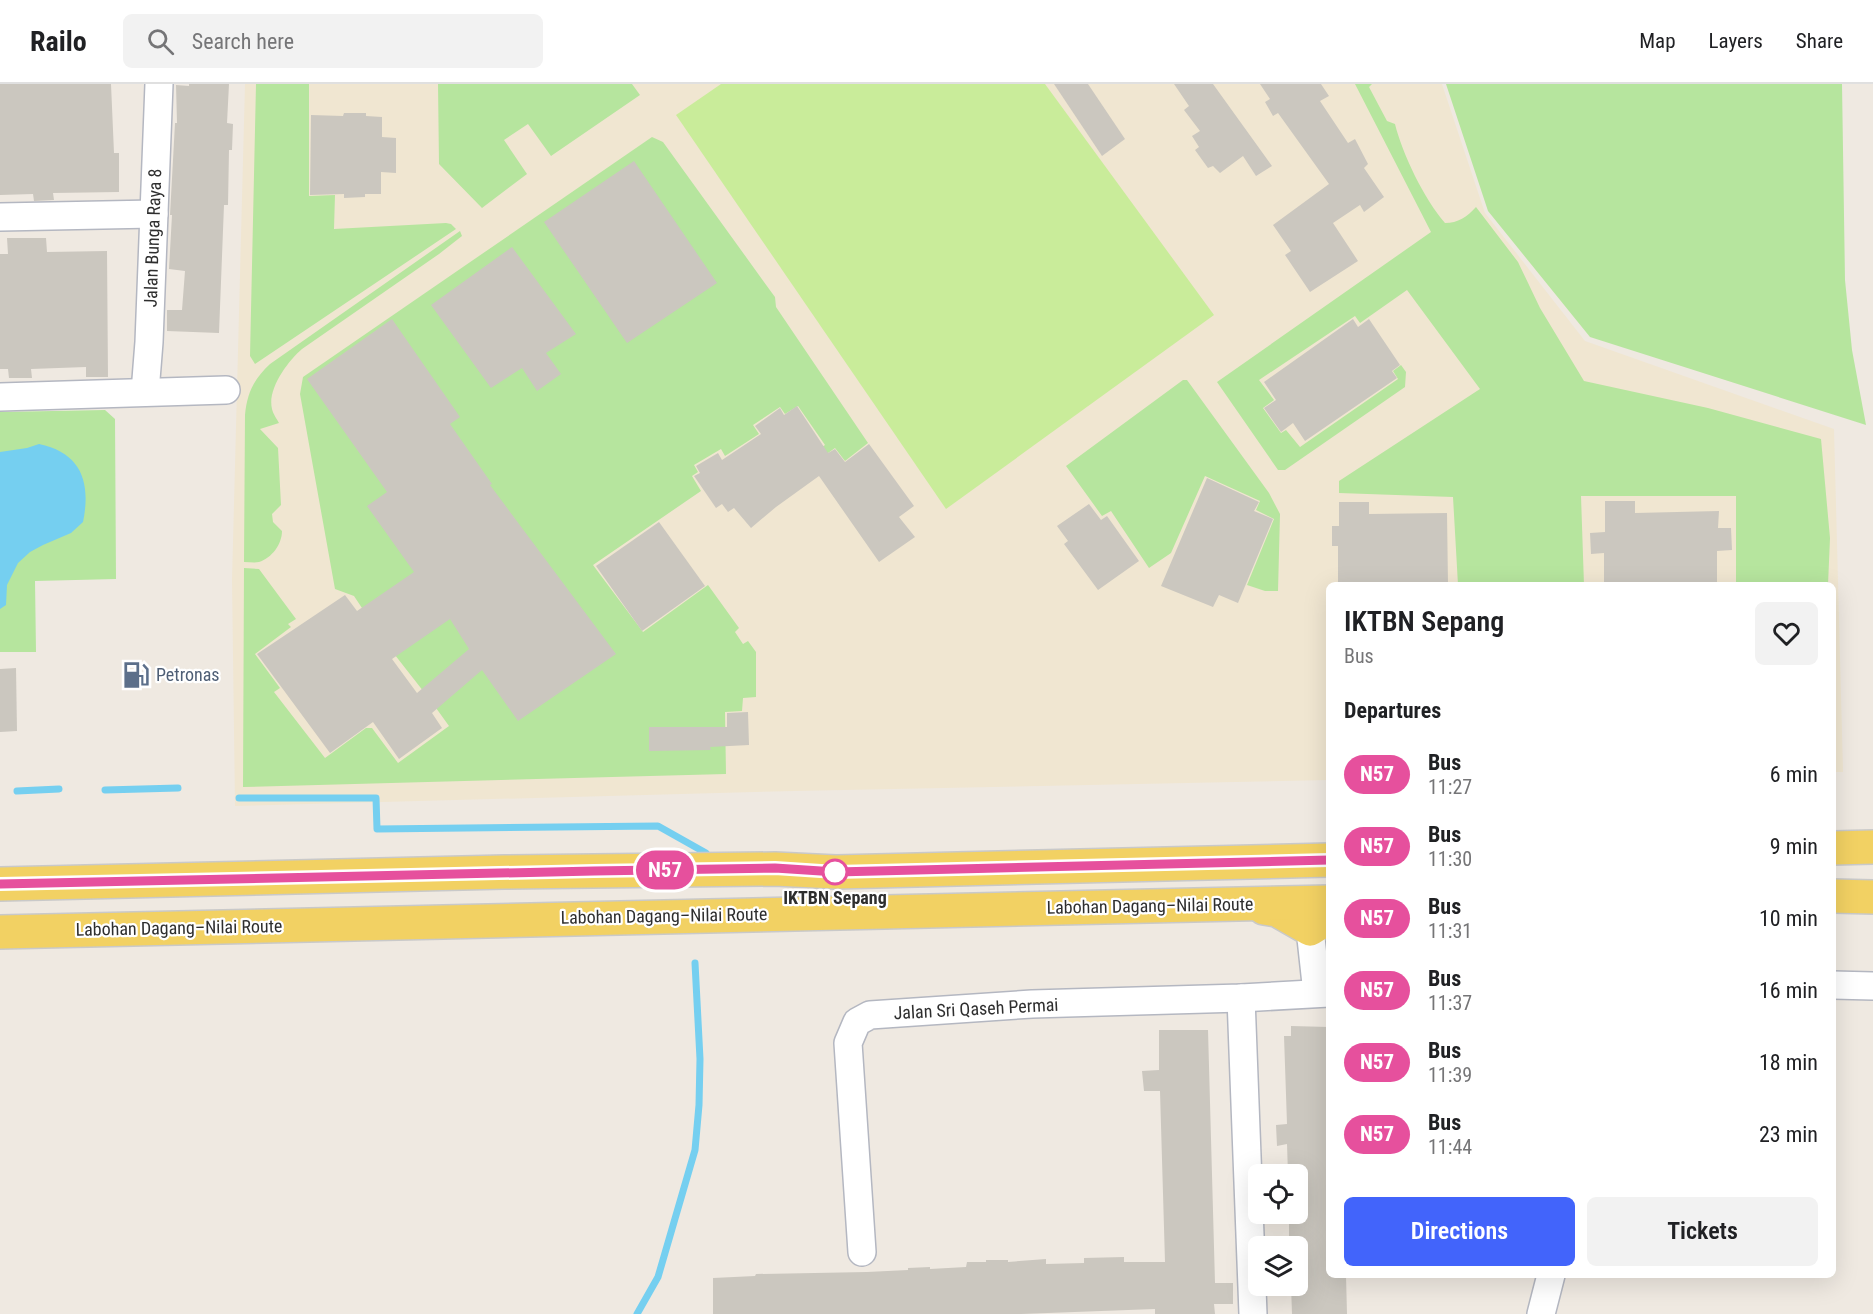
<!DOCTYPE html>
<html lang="en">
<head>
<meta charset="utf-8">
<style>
	:root { --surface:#fff; --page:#f2f2f2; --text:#202124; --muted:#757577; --line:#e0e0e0; --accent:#4264fb }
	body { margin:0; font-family:"Roboto Condensed",sans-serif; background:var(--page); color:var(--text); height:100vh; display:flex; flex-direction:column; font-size:22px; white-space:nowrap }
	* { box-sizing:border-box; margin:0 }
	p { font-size:20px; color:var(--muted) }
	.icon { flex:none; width:33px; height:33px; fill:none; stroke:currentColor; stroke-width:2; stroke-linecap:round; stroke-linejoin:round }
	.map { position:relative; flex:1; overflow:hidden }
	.panel { position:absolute; left:1326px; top:498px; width:510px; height:696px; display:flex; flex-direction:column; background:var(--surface); border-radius:9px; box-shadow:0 6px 24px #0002 }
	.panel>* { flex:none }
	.badge { padding:0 12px; border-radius:20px; font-size:21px; line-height:39px }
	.buttons { position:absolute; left:1248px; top:1080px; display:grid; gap:12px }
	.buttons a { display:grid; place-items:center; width:60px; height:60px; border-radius:9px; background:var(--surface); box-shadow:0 6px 24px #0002; font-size:30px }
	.map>.badge { position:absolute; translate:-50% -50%; box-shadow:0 0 0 3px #fff }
	h2 { padding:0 18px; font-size:22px; line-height:54px }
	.round { display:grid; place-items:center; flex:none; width:63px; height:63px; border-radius:9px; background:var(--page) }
	.summary { display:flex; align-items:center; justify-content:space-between; height:102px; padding:0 18px }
	h1 { font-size:28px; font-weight:600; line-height:45px }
	.button { display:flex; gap:12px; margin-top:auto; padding:12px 18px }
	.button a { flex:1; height:69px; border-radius:9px; background:var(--accent); color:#fff; font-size:24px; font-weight:600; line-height:69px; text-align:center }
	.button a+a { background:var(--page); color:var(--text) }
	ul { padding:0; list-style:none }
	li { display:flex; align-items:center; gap:18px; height:72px; padding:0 18px }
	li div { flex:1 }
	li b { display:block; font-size:22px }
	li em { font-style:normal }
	li .badge { min-width:66px; font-weight:700; text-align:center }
	header { display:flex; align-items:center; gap:36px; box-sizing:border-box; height:84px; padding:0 30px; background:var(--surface); border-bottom:2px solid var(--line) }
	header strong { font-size:28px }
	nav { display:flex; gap:33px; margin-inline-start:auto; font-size:21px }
	.search { width:420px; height:54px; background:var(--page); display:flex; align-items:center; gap:15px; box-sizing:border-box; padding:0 21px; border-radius:9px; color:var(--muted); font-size:22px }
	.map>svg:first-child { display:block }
	.education { fill:#f0e6d1 }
	.green { fill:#b6e59e }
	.pitch { fill:#c9ec9a }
	.water { fill:#75cff0 }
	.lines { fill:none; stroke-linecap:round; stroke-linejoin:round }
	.stream { stroke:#75cff0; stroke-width:7 }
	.building { fill:#cbc7bf; fill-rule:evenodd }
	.minor-casing { stroke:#b4b7c1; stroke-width:30 }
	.major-casing { stroke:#c9c9c9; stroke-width:36 }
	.minor { stroke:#fff; stroke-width:27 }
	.major { stroke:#f2d163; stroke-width:33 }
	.line-casing { stroke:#fff; stroke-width:14 }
	.line { stroke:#e6509d; stroke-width:9 }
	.stop-dot { fill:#fff; stroke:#e6509d; stroke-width:3 }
	.labels { text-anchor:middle; stroke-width:4.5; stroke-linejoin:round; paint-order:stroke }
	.street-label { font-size:18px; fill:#2e2e2e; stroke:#fff }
	.service-label { font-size:18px; fill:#4e5e75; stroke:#fff; text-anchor:start }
	.stop-label { font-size:18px; font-weight:bold; fill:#2e2e2e; stroke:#fff }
</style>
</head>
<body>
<header>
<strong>Railo</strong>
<div class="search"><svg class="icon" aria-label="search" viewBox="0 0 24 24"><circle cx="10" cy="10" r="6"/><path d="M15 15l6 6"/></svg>Search here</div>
<nav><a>Map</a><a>Layers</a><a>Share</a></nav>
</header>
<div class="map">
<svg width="1873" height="1230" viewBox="0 0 1873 1230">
	<rect width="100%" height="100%" fill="#efe9e1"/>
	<!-- education -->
	<polygon class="education" points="245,0 1442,0 1485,129 1585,257 1834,345 1843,688 1833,688 1833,501 1329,501 1329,696 794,707 235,722 232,496"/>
	<!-- green -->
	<g class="green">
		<polygon points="256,0 309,0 309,112 335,111 334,145 446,139 451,140 456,145 255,280 250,272"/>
		<polygon points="438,0 632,0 640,11 551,72 528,40 504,56 527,90 482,124 439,80"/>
		<path d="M 1355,0 L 1372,0 L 1369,3 L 1387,37 L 1395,40 C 1402,69 1424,115 1445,139 C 1458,139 1467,133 1476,123 L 1518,178 L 1540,224 L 1584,297 L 1708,324 L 1821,355 L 1830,454 L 1828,501 L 1736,501 L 1736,412 L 1581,412 L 1584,501 L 1458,501 L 1453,413 L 1339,409 L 1339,397 L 1480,305 L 1407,206 L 1360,239 L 1355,232 L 1259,296 L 1274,316 L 1263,324 L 1281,349 L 1286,346 L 1300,363 L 1398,295 L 1393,287 L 1401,281 L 1406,288 L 1405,303 L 1285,386 L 1278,386 L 1217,298 L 1431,148 Z"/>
		<polygon points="1446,0 1842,0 1845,196 1852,266 1866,341 1590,253 1488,127"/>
		<polygon points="652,53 663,58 772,209 775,213 776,223 868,359 845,377 835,364 817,377 812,370 825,361 798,322 785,330 780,323 753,341 759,350 725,372 721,365 694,381 698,388 692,392 701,407 593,481 643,548 708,501 739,544 735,548 743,560 748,557 756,568 756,613 743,614 742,627 725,628 726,690 243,703 244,484 259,485 296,535 288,540 291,543 255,570 280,604 274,608 325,674 366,644 372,644 398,679 449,642 431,617 384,557 354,512 335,505 300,310 303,293"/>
		<path d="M 460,147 L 462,152 L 439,170 L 302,265 C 288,277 267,305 272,325 C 273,330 277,335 279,339 L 260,345 L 278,364 L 281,421 L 272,430 L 273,438 L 282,447 C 282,460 272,474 259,478 C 255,479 249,478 244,478 L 245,331 C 247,309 254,295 270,280 Z"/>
		<polygon points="1183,296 1187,296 1269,409 1280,430 1278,507 1265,507 1247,501 1274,435 1256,426 1260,417 1205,392 1171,469 1149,484 1111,427 1102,432 1066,382"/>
		<polygon points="105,326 115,335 116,495 35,497 36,568 0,568 0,328"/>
	</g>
	<!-- pitch -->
	<polygon class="pitch" points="721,0 1045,0 1214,231 946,425 676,31"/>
	<!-- water -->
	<path class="water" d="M 39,360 C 82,369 91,399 83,438 L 71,449 L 43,461 L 30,468 L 18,479 L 7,501 L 6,521 L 0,525 L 0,368 L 27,364 Z"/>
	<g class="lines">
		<!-- stream -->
		<g class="stream">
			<polyline points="105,706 178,704"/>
			<polyline points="17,707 59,705"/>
			<polyline points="239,714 376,714 377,745 658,742 706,769"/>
			<polyline points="637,1230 658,1193 695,1066 699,1021 700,975 695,879"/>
		</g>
	</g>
	<!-- building -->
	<g class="building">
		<polygon points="0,0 111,0 114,69 119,69 119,108 53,109 54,116 34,117 33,110 0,111"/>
		<polygon points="189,0 229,0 227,39 233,40 232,66 229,66 228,121 224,121 219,249 167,247 167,226 182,226 185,187 169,185 172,131 170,131 175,39 177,39 176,1 189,2"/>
		<polygon points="1054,0 1088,0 1125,55 1102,72"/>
		<polygon points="1174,0 1213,0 1272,82 1256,92 1243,72 1220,89 1213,82 1208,84 1195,66 1199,63 1192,52 1200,47 1184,26 1189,22"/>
		<polygon points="1260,0 1321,0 1329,12 1320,17 1348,59 1355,55 1368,80 1364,84 1384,113 1364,128 1360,121 1333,139 1358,177 1310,208 1285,171 1291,167 1273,141 1329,100 1278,29 1273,32 1265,18 1270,15"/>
		<polygon points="344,29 366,29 366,32 382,33 382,53 396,54 396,89 381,88 381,110 365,110 365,113 344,114 344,110 310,111 311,31 343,32"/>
		<polygon points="634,77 717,199 627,259 544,138"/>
		<polygon points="7,154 46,154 47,168 107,167 108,293 86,293 86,283 31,285 32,294 9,294 8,285 0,285 0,170 8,170"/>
		<polygon points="512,163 576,250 546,269 561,290 537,307 522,284 491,304 431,221"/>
		<path d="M 392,235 L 460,333 L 450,340 L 492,400 L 490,401 L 616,570 L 518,637 L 482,586 L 432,629 L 442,644 L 399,675 L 373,638 L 330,669 L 257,570 L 345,511 L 357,527 L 414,488 L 367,422 L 387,408 L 307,295 ZM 450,535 L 469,565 L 417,609 L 392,575 Z"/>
		<polygon points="1353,235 1358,243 1369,235 1400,281 1392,287 1397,294 1305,357 1293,339 1281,348 1264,324 1276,316 1264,298"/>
		<polygon points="797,322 828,369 835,365 845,378 869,360 914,422 899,433 915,453 879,478 819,392 776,423 751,444 734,424 728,428 722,420 716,424 694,392 700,389 696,382 718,369 722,376 761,350 755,342 780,324 784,331"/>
		<polygon points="1207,394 1259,418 1254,427 1273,435 1238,519 1219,511 1213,523 1161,502"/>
		<polygon points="1605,417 1635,417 1635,429 1719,427 1718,444 1731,444 1732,466 1717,467 1717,501 1604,501 1604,469 1591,470 1590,449 1605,448"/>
		<polygon points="1339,418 1369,418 1369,430 1447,429 1448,501 1338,501 1338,462 1332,462 1332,442 1339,442"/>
		<polygon points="1089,420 1101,436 1107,432 1139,477 1098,506 1064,460 1068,457 1057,442"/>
		<polygon points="659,438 705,502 642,547 596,482"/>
		<polygon points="16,584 17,647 0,648 0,585"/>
		<polygon points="748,628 749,661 710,663 711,666 649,667 649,643 727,643 727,629"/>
		<polygon points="1291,942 1329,943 1329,1191 1346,1191 1347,1230 1292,1230 1291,1202 1298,1202 1298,1162 1289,1162 1289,1130 1298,1130 1298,1090 1288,1090 1287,1060 1277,1062 1276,1041 1287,1040 1284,952 1291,952"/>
		<polygon points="1159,946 1208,946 1215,1199 1233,1199 1233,1220 1214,1220 1215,1230 1155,1230 1155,1225 1021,1230 713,1230 713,1194 755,1192 756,1190 867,1188 908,1186 908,1184 930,1183 930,1185 966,1183 967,1178 986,1178 986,1176 1008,1176 1008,1178 1046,1175 1046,1180 1084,1179 1084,1174 1124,1173 1124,1178 1165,1178 1160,1007 1144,1007 1142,987 1159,986"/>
	</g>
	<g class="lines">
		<defs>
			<g id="minor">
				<polyline points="0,133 154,130"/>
				<polyline points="145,308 149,258 159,0"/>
				<polyline points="0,313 226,306"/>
				<polyline points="1310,845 1317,909"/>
				<polyline points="1833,901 1873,902"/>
				<polyline points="1241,914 1253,1230"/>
				<polyline points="862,1168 848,959 857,938 870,931 1032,920 1241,914 1329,909"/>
				<polyline points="1541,1230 1551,1191"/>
			</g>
			<g id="major">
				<polyline points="1833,764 1873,763"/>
				<polyline points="0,800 504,788 775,785 836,788 1329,776"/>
				<polyline points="1833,812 1873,813"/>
				<polyline points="1264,824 1277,826 1310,845 1329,833"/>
				<polyline points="0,848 1329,818"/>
			</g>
		</defs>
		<!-- minor casing -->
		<use href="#minor" class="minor-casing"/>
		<!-- major casing -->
		<use href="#major" class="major-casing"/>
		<!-- minor -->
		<use href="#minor" class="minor"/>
		<!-- major -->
		<use href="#major" class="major"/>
	</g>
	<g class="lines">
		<defs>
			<polyline id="line" points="0,800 594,787 775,784 836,788 1329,776"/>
		</defs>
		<!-- line casing -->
		<use href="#line" class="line-casing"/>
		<!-- line -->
		<use href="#line" class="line"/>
	</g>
	<!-- icons -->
	<defs>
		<symbol id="fuel-bare" viewBox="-9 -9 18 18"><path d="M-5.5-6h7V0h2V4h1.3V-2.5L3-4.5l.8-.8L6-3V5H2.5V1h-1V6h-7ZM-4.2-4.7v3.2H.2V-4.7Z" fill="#5c6f8a" stroke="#fff" stroke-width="2.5" paint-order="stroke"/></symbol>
	</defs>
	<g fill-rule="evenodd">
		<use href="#fuel-bare" x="117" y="572" width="38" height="38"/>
	</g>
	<!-- markers -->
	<circle class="stop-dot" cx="835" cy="788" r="12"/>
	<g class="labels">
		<!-- street labels -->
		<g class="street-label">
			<text transform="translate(153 154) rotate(-88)" y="6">Jalan Bunga Raya 8</text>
			<text transform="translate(1150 822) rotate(-1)" y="6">Labohan Dagang–Nilai Route</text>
			<text transform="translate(664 832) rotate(-1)" y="6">Labohan Dagang–Nilai Route</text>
			<text transform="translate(179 844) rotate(-1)" y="6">Labohan Dagang–Nilai Route</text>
			<text transform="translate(976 925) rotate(-3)" y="6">Jalan Sri Qaseh Permai</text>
		</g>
		<!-- service labels -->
		<g class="service-label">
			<text x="156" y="597">Petronas</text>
		</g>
		<!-- stop labels -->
		<g class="stop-label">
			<text x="835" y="820">IKTBN Sepang</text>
		</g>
	</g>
</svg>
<div class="buttons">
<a><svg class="icon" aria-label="locate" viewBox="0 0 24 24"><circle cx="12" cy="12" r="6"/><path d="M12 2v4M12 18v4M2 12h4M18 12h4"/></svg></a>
<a><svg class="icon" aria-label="layers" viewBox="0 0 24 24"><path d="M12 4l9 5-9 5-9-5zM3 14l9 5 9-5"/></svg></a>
</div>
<b class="badge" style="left:665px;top:786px;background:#e6509d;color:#fff">N57</b>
<section class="panel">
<div class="summary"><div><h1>IKTBN Sepang</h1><p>Bus</p></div><a class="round"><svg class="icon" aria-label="heart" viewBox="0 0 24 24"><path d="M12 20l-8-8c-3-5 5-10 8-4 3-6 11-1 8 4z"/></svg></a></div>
<h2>Departures</h2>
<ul>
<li><span class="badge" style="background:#e6509d;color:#fff">N57</span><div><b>Bus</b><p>11:27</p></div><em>6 min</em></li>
<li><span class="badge" style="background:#e6509d;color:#fff">N57</span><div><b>Bus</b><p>11:30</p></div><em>9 min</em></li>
<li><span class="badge" style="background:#e6509d;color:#fff">N57</span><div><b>Bus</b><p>11:31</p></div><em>10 min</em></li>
<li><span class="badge" style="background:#e6509d;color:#fff">N57</span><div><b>Bus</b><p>11:37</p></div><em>16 min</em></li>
<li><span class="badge" style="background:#e6509d;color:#fff">N57</span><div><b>Bus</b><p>11:39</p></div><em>18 min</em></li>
<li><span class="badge" style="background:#e6509d;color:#fff">N57</span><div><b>Bus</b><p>11:44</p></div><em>23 min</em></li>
</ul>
<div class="button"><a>Directions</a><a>Tickets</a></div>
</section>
</div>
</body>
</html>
